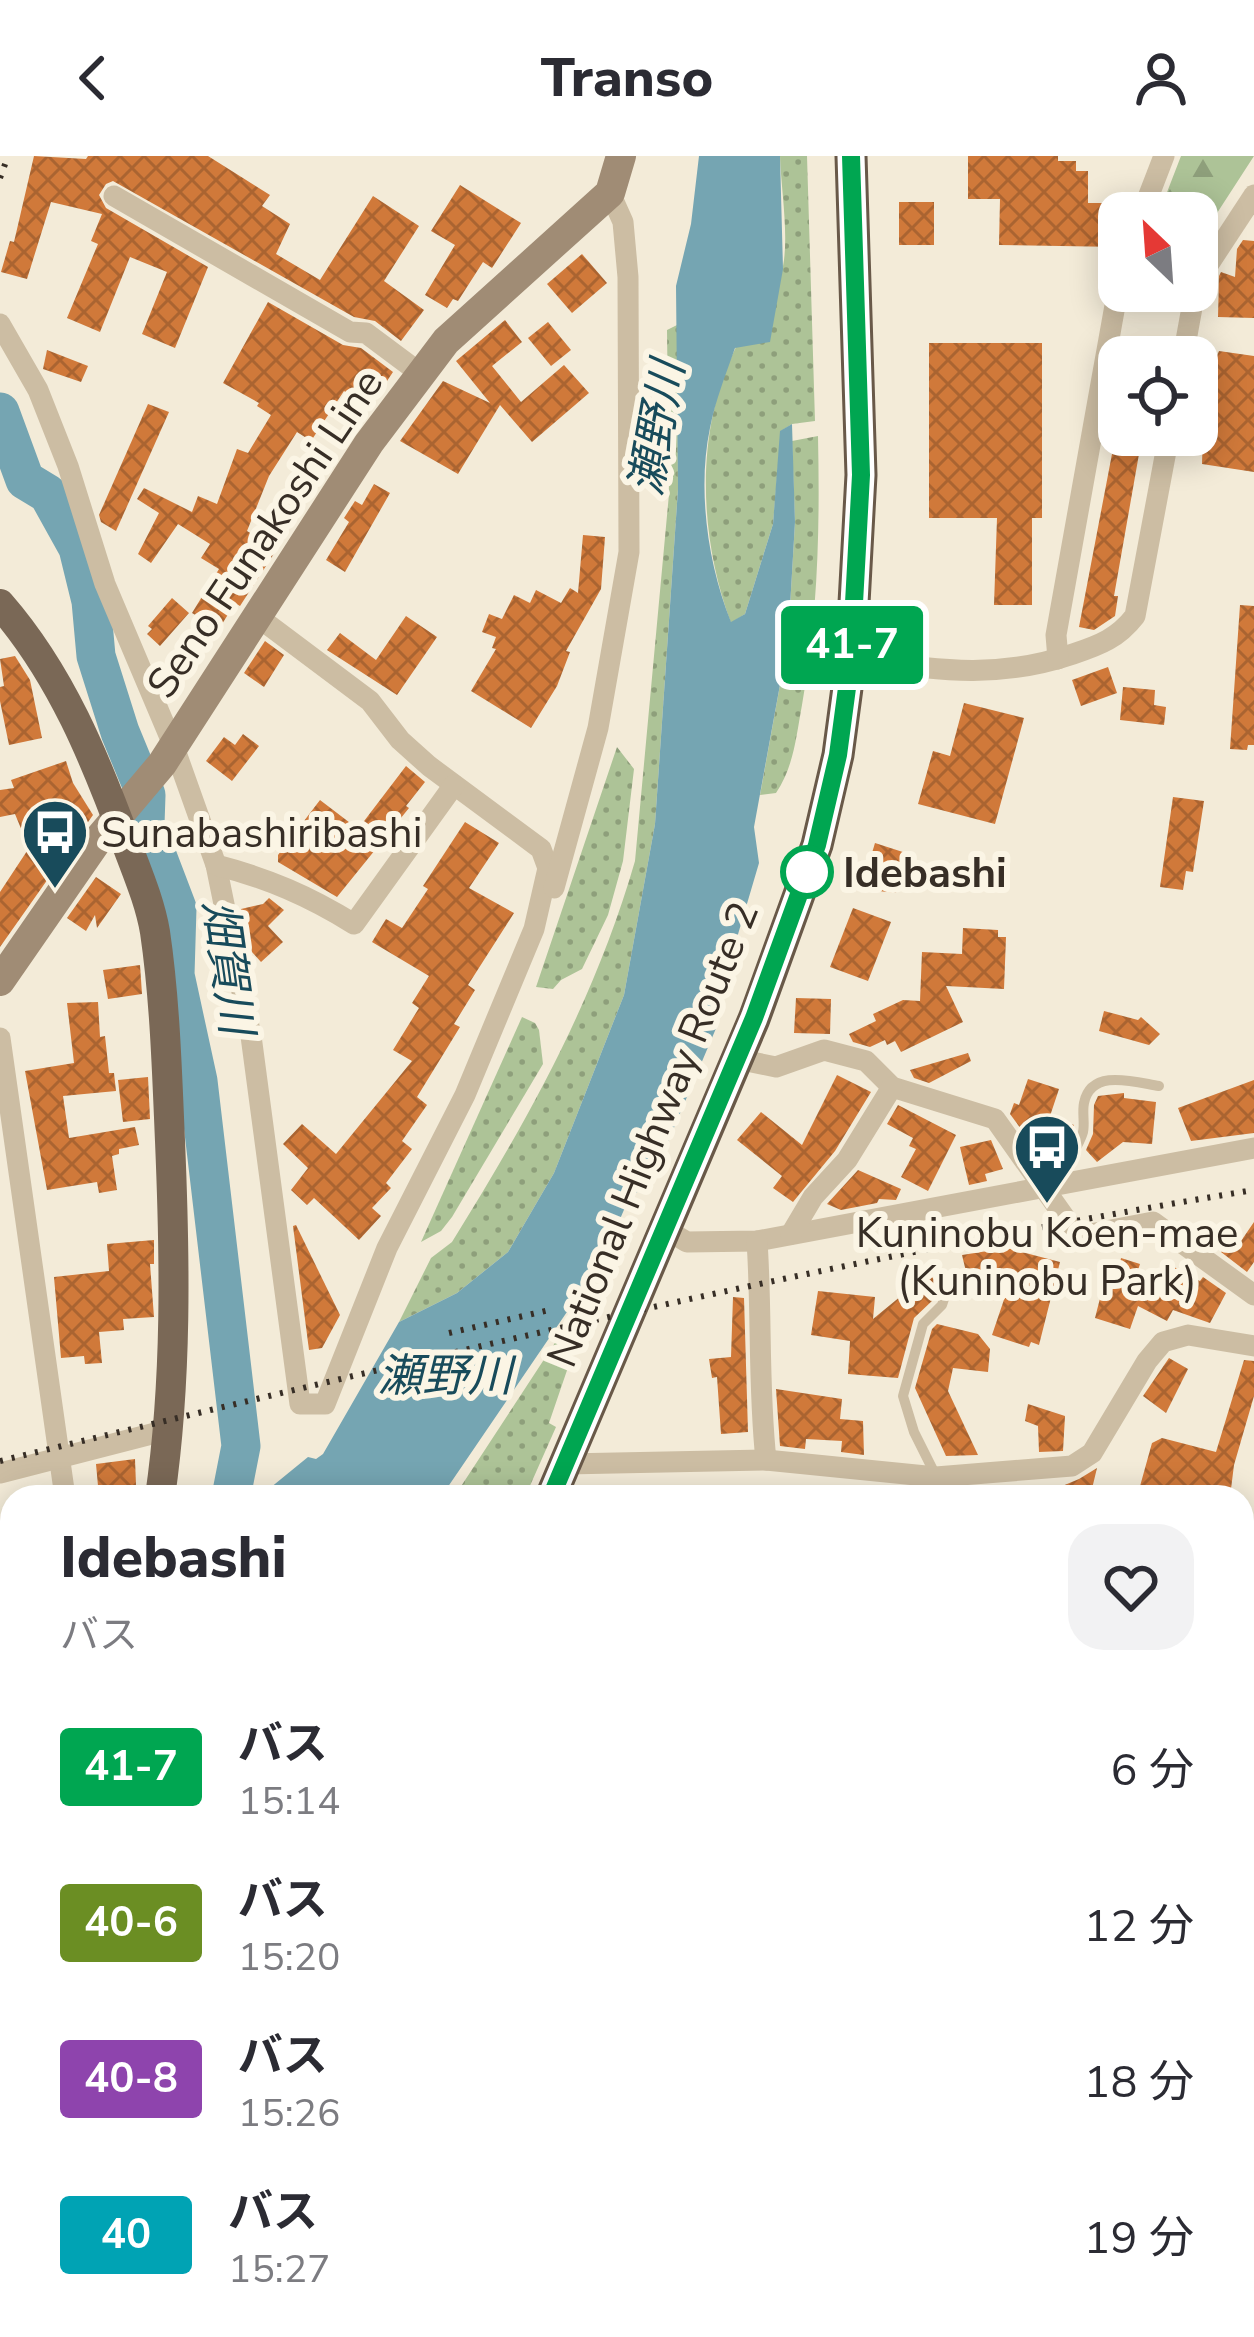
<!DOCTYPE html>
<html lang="ja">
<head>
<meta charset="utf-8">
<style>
	:root { --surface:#fff; --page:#f2f2f3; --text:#2b2b33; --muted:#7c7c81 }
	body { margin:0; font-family:"Nunito Sans","Noto Sans JP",sans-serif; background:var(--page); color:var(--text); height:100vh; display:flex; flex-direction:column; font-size:45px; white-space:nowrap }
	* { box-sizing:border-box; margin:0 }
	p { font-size:39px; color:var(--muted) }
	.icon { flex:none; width:66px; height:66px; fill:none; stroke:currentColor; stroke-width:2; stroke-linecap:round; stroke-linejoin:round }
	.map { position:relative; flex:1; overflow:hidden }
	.side { position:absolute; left:0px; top:1329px; width:1254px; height:852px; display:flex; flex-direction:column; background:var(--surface); border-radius:36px 36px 0 0; box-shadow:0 6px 30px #0003 }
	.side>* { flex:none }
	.badge { padding:0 24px; border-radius:9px; font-size:42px; line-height:78px }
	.needle { width:78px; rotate:335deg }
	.controls { position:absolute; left:1098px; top:36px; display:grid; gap:24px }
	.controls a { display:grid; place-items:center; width:120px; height:120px; border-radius:24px; background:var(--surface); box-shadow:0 6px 30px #0003; font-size:60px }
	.map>.badge { position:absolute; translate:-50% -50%; box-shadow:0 0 0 6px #fff }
	.round { display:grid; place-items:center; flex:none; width:126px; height:126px; border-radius:36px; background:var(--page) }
	.headline { display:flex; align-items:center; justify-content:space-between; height:204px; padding:0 60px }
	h1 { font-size:57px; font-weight:800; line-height:90px }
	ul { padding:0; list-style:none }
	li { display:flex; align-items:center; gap:36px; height:156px; padding:0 60px }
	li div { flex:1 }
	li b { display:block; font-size:45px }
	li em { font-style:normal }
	li .badge { min-width:132px; font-weight:700; text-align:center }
	header { display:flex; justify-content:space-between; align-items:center; height:156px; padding:0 60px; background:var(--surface); font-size:54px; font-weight:800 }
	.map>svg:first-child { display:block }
	.grass { fill:url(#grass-dots) }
	.forest { fill:url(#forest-firs) }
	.water { fill:#75a5b2 }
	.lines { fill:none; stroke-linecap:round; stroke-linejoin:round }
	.river { stroke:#75a5b2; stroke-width:39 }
	.building { fill:url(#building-cross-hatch) }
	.service { stroke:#ccbda3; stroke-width:10 }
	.minor { stroke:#ccbda3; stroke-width:21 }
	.secondary { stroke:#a08c75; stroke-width:30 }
	.primary { stroke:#7a6856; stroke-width:30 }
	.trunk { stroke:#695949; stroke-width:33 }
	.motorway { stroke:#584a3c; stroke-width:36 }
	.rail { stroke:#372e26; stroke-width:6; stroke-dasharray:3 9; stroke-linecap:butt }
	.line-casing { stroke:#fff; stroke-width:27 }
	.line { stroke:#00a651; stroke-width:18 }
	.stop-dot { fill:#fff; stroke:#00a651; stroke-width:6 }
	.labels { text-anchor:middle; stroke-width:12; stroke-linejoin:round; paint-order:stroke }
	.street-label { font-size:42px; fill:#372e26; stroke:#fbf5e5 }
	.poi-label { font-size:42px; fill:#372e26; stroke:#fbf5e5; text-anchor:start }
	.stop-label { font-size:42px; font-weight:bold; fill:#372e26; stroke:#fbf5e5; text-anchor:start }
	.water-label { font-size:45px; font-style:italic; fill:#184b5b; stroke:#fbf5e5 }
</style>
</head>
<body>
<header><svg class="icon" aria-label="back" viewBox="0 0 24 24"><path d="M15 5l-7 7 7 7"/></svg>Transo<svg class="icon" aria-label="person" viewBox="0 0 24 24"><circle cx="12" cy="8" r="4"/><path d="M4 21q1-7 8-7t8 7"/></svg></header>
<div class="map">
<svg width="1254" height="2181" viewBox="0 0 1254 2181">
	<defs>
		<pattern id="grass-dots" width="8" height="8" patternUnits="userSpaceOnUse" patternTransform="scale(3)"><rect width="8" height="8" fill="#adc397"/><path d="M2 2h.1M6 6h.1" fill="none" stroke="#8e9f7b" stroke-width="1.8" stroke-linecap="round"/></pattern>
		<pattern id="forest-firs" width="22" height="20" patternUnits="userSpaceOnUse" patternTransform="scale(3)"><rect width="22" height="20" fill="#adc397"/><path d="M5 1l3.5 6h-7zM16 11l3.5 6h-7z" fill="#8e9f7b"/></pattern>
		<pattern id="building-cross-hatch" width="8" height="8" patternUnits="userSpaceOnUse" patternTransform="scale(3)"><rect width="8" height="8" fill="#d0793a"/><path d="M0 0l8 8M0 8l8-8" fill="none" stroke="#aa6431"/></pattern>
	</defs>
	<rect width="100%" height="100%" fill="#f3ebd8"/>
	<!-- grass -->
	<g class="grass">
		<path d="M 780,0 L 807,0 L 815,265 L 792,268 L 781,275 L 773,368 L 745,458 L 731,467 C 699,381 694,274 737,189 C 748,167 779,134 783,110 C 789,79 781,33 780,0 Z"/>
		<path d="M 677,169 L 678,333 L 655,668 L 624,839 L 554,1017 L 508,1096 L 457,1137 L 399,1166 L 431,1102 L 452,1086 C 529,962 594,846 635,705 L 669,338 L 667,174 Z"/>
		<path d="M 818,280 C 820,372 818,459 802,549 C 796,581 794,610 776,637 L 760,639 L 788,485 L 795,366 L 792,285 Z"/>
		<polygon points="617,591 634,613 623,705 608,759 582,813 561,824 553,833 536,831"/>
		<polygon points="522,861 535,867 539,874 543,908 452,1061 441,1075 421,1086"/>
		<polygon points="586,1171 576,1188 549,1267 556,1271 525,1341 454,1341 562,1176"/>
	</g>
	<!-- forest -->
	<g class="forest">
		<polygon points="1181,0 1254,0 1197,88 1197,57 1159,57"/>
		<polygon points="1254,1920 1254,2181 1070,2181 1064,2169 1242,2169 1242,1922"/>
		<polygon points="781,2169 991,2169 984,2181 784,2181"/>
	</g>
	<!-- water -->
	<g class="water">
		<path d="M 699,0 L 780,0 L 783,113 L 770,186 L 735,192 C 726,218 715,245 710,272 C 697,334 708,409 731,466 L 745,458 L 773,368 L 780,275 L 792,268 L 795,366 L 788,485 L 754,671 L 759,707 L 726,819 L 717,870 L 651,1026 L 629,1042 L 603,1103 L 441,1341 L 259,1341 L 308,1301 L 316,1303 L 323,1298 L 399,1166 L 457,1137 L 508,1096 L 554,1017 L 624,839 L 655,668 L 678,333 L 676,130 L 691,68 Z"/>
		<polygon points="12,1948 12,2099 0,2122 0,1973"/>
	</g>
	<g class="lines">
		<!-- river -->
		<polyline class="river" points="0,256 25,324 48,338 78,392 91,445 96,500 120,576 146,639 145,668 177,752 175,819 198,925 241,1290 231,1341"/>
	</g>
	<!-- building -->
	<g class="building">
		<polygon points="34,0 86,3 88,0 208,0 270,39 262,50 290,68 276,98 320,124 373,40 419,70 384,125 424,154 401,185 375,165 354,161 113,25 106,28 99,39 106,52 208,111 175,192 142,178 167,116 130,101 100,176 67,162 98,88 91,85 102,58 51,46 27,123 1,116 10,85 14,86"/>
		<polygon points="968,0 1058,0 1058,5 1076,5 1076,15 1088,15 1088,47 1119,47 1119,91 999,89 1000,43 968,43"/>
		<polygon points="460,29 521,67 492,112 483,106 458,145 453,143 447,152 425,139 455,89 431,75"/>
		<rect x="899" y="46" width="35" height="43"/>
		<polygon points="1243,84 1254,85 1254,162 1218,161 1219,120 1221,116 1235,121 1237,93"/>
		<polygon points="582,98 607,127 572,157 547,128"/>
		<polygon points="268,146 343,189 361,192 393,216 369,252 344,235 311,285 297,276 269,320 247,375 277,393 240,450 235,447 219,473 192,457 219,413 201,402 210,388 178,368 151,407 138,398 159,357 137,343 144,332 192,356 198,340 217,348 237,293 248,297 271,259 257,250 259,247 223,227"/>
		<polygon points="505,164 522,186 492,210 521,246 564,209 589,237 532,286 500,249 458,318 400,285 443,225 490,247 456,205"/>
		<polygon points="548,166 571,194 551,210 528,182"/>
		<polygon points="929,187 1042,187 1042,362 1032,362 1032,449 994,449 997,362 929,362"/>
		<polygon points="47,194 88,210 81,226 43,213"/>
		<polygon points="1219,195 1254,200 1254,316 1202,308 1205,208 1213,209"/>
		<polygon points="148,248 169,256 116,375 101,366 99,359"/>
		<polygon points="1116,277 1142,281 1114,440 1118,440 1115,460 1094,474 1079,471"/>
		<polygon points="374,328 390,337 345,416 326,404 349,366 344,362 355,345 362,349"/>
		<polygon points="583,379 605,381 601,433 566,495 570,496 557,530 531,572 471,535 496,493 492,492 496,481 482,476 489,458 502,463 514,439 530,447 536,434 561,447 570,432 578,437"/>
		<polygon points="172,442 189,457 160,490 147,478 152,473 148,470"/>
		<polygon points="1240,449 1254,450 1254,589 1248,589 1247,594 1230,593"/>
		<polygon points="406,460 437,481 397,539 327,494 340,477 376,504"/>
		<polygon points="265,485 284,499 264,531 244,517"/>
		<polygon points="15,500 30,524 42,582 9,589 0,545 0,531 4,530 0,503"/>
		<polygon points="1108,511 1117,537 1081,550 1072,524"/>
		<polygon points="1123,531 1155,534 1154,549 1166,551 1164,569 1120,564"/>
		<polygon points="964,547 1024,562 995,668 918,648 933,595 950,600"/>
		<polygon points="243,578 259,590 232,625 206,605 224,581 235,589"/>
		<polygon points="66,605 73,627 93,659 0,791 0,736 29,692 15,658 0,661 0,634 14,632 11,624"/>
		<polygon points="406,610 425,626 406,650 409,652 337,741 278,706 278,699 320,644 358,673"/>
		<polygon points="1173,641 1204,645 1193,716 1186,715 1183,734 1160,731"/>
		<polygon points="465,666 499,687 469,732 514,757 468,829 475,834 454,868 460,871 417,941 427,949 402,985 412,993 386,1027 391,1032 372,1052 381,1060 359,1084 314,1042 307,1049 291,1034 308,1012 283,988 302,968 336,998 412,905 393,894 419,852 412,847 429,820 372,786 386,763 402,772 428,733 423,730"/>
		<polygon points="875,687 909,698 896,737 861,733"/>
		<polygon points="96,721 121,738 97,772 95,759 86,775 67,762"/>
		<polygon points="269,742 284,754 268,770 283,786 261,806 252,796 241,753 263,748"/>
		<polygon points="853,752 891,766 868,825 830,811"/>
		<polygon points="963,772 998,774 998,781 1006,781 1004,833 946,830 963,866 901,896 895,885 887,889 885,884 870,891 853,886 849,878 876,865 873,858 903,844 920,845 922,796 962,798"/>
		<polygon points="140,809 142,838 108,843 103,814"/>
		<polygon points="796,842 831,843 830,878 794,877"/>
		<polygon points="98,846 100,881 105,880 109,917 114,917 116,935 63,940 69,982 135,971 139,989 119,993 119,998 112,1000 117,1034 99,1037 97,1026 47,1034 25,915 74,907 67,847"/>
		<polygon points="1104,855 1138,864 1141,861 1160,878 1149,889 1099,875"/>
		<polygon points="968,897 971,905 929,927 914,922 910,914"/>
		<polygon points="837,919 871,936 835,995 793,1046 773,1032 782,1020 737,984 761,956 802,989"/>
		<polygon points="148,921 150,963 123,966 118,924"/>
		<polygon points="1028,923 1059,933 1050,960 1074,969 1065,992 1024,977 1010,958 1014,947 1019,949"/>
		<polygon points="1254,924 1254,977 1191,985 1178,952"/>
		<polygon points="1124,937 1124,942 1156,946 1152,988 1123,986 1097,1006 1086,994 1093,978 1094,949 1098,940"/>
		<polygon points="898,949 956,979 928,1035 901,1021 916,993 909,990 913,982 887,968"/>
		<polygon points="991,984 1003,1013 985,1018 987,1025 969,1029 960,991"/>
		<polygon points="858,1014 901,1033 896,1044 879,1043 877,1047 841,1054 827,1048"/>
		<polygon points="1254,1066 1254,1106 1247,1116 1221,1096 1233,1079 1241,1085"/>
		<polygon points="296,1069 340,1159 322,1192 309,1194 293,1070"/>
		<polygon points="154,1084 154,1108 150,1108 154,1161 123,1163 124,1174 99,1176 102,1207 85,1208 84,1200 61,1202 54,1121 109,1115 107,1088"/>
		<polygon points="1007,1092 1060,1106 1039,1189 1031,1186 1029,1191 992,1179 1013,1117 969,1128 962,1099"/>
		<polygon points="1121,1102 1140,1108 1138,1114 1167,1124 1174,1111 1200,1125 1203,1121 1226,1137 1210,1167 1173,1154 1167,1165 1138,1150 1130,1173 1095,1162 1110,1103 1120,1107"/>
		<polygon points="929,1117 938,1129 933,1144 914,1162 898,1222 848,1218 850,1185 811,1179 818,1135 875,1141 873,1163"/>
		<polygon points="733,1141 744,1142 748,1276 721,1278 717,1221 712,1222 709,1203 731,1201"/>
		<polygon points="937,1168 978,1178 990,1193 988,1216 953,1212 948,1235 978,1299 946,1300 915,1232 932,1173"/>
		<polygon points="1169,1202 1188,1213 1166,1257 1143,1240"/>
		<polygon points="1244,1204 1254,1205 1254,1240 1234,1309 1230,1341 1137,1341 1152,1287 1162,1282 1216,1296"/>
		<polygon points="776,1233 842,1243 840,1263 863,1265 864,1299 841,1296 842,1285 806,1283 805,1293 780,1290"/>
		<polygon points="1028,1248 1065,1260 1063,1295 1039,1296 1038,1270 1025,1265"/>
		<polygon points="135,1303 136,1329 98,1330 96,1308"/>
		<polygon points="1097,1312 1090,1341 1036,1341 1079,1323"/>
	</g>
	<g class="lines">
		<!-- service -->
		<g class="service">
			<path d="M 1055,1027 C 1063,1012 1078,993 1083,976 C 1085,967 1082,957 1084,947 C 1091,912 1134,926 1159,930"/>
			<polyline points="935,1318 914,1276 903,1240 923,1168 942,1149 950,1125"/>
			<polyline points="1242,1884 1254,1890"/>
			<polyline points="1242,2144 1254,2149"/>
		</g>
		<!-- minor -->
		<g class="minor">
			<polyline points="114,40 350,176 366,177 421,218"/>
			<polyline points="1142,57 1164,0"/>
			<polyline points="1197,126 1254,39"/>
			<polyline points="0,168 38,234 68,310 105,428 174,591 216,709 251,880 300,1248 325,1248 387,1092 465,939 534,773 548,712 541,693 429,610 400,584 370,545 258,461"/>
			<polyline points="1183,201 1195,135"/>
			<path d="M 851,502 C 933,513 993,525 1073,498 C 1100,489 1118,482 1135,460 L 1169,279"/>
			<polyline points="1058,503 1056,479 1119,127"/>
			<path d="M 216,709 C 267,722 309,740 354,768 L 454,629"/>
			<polyline points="554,732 598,572 629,396 628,121 623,66 610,37"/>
			<polyline points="0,882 65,1341"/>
			<polyline points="737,903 776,911 824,894 866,905 892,931 995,963 1075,1076 1085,1079 1153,1066 1254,1139"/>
			<polyline points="665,1073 687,1086 757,1085 1254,992"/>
			<polyline points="791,1078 813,1041 847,1004 892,931"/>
			<path d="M 757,1085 C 762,1159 758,1231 766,1304"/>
			<polyline points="566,1308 766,1304 936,1321 1072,1310 1092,1297 1147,1205 1163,1186 1188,1179 1254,1190"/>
			<polyline points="0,1317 167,1274"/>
			<polyline points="0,1414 12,1402"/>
			<polyline points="1242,1484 1254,1481"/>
			<polyline points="161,2169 178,2181"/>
			<polyline points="226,2181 233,2169"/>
		</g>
		<!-- secondary -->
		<polyline class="secondary" points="0,825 97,685 162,608 369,287 446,185 610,37 621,0"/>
		<!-- primary -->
		<g class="primary">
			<path d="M 0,448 C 61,518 95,602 127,689 C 137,716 150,746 155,776 C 165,844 167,916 170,985 C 175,1103 177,1223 160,1341"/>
			<polyline points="0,1745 12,1717"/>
		</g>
		<!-- trunk -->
		<g class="trunk">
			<polyline points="551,1341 754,863 817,689 838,599 851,502 861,319 851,0"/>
			<polyline points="96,2181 103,2169"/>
		</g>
		<!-- motorway -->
		<g class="motorway">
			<polyline points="1242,1725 1254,1702"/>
			<polyline points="999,2181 1005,2169"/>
		</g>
		<!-- rail -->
		<g class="rail">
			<polyline points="0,22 8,0"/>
			<polyline points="449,1177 554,1153"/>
			<path d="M 0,1305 C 416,1204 831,1103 1254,1034"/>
		</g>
	</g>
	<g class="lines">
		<defs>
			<polyline id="line" points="551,1341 754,862 817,689 838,599 851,502 861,319 851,0"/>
		</defs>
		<!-- line casing -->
		<use href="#line" class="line-casing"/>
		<!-- line -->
		<use href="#line" class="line"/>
	</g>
	<!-- icons -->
	<defs>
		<symbol id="bus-pin" viewBox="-11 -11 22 30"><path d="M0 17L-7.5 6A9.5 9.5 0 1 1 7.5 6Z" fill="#184b5b" stroke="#fbf5e5"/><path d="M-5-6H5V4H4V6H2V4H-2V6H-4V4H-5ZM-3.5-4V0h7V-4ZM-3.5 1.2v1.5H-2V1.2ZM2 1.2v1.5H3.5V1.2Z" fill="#fff"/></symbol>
	</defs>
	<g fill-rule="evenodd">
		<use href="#bus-pin" x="17" y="638" width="76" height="104"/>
		<use href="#bus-pin" x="1009" y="953" width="76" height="104"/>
	</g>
	<!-- markers -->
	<circle class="stop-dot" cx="807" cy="716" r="24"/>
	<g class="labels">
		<!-- street labels -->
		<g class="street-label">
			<text transform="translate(264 377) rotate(-56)" y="15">Seno Funakoshi Line</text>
			<text transform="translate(652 978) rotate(-68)" y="15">National Highway Route 2</text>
		</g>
		<!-- poi labels -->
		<g class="poi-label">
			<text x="101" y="691">Sunabashiribashi</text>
			<text x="1047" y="1091" text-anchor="middle">Kuninobu Koen-mae<tspan x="1047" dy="48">(Kuninobu Park)</tspan></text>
		</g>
		<!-- stop labels -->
		<g class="stop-label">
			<text x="843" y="731">Idebashi</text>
		</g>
		<!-- water labels -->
		<g class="water-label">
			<text transform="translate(656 272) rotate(-80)" y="16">瀬野川</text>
			<text transform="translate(229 811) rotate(82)" y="16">畑賀川</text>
			<text x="445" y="1235">瀬野川</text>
		</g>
	</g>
</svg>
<div class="controls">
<a><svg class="needle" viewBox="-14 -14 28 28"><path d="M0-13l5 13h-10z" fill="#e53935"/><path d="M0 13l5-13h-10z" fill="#7c7c81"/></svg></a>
<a><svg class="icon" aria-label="locate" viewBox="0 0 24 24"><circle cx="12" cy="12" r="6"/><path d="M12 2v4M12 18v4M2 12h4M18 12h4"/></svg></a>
</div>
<b class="badge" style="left:852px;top:489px;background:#00a651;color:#fff">41-7</b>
<section class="side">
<div class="headline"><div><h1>Idebashi</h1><p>バス</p></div><a class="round"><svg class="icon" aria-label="heart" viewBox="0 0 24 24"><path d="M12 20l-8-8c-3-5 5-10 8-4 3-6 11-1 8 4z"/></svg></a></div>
<ul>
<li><span class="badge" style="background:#00a651;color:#fff">41-7</span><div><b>バス</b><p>15:14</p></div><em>6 分</em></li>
<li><span class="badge" style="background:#6b8e23;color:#fff">40-6</span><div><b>バス</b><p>15:20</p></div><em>12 分</em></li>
<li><span class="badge" style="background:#8e44ad;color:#fff">40-8</span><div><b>バス</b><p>15:26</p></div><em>18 分</em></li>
<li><span class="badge" style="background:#00a3b4;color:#fff">40</span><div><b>バス</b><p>15:27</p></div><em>19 分</em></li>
</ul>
</section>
</div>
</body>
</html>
